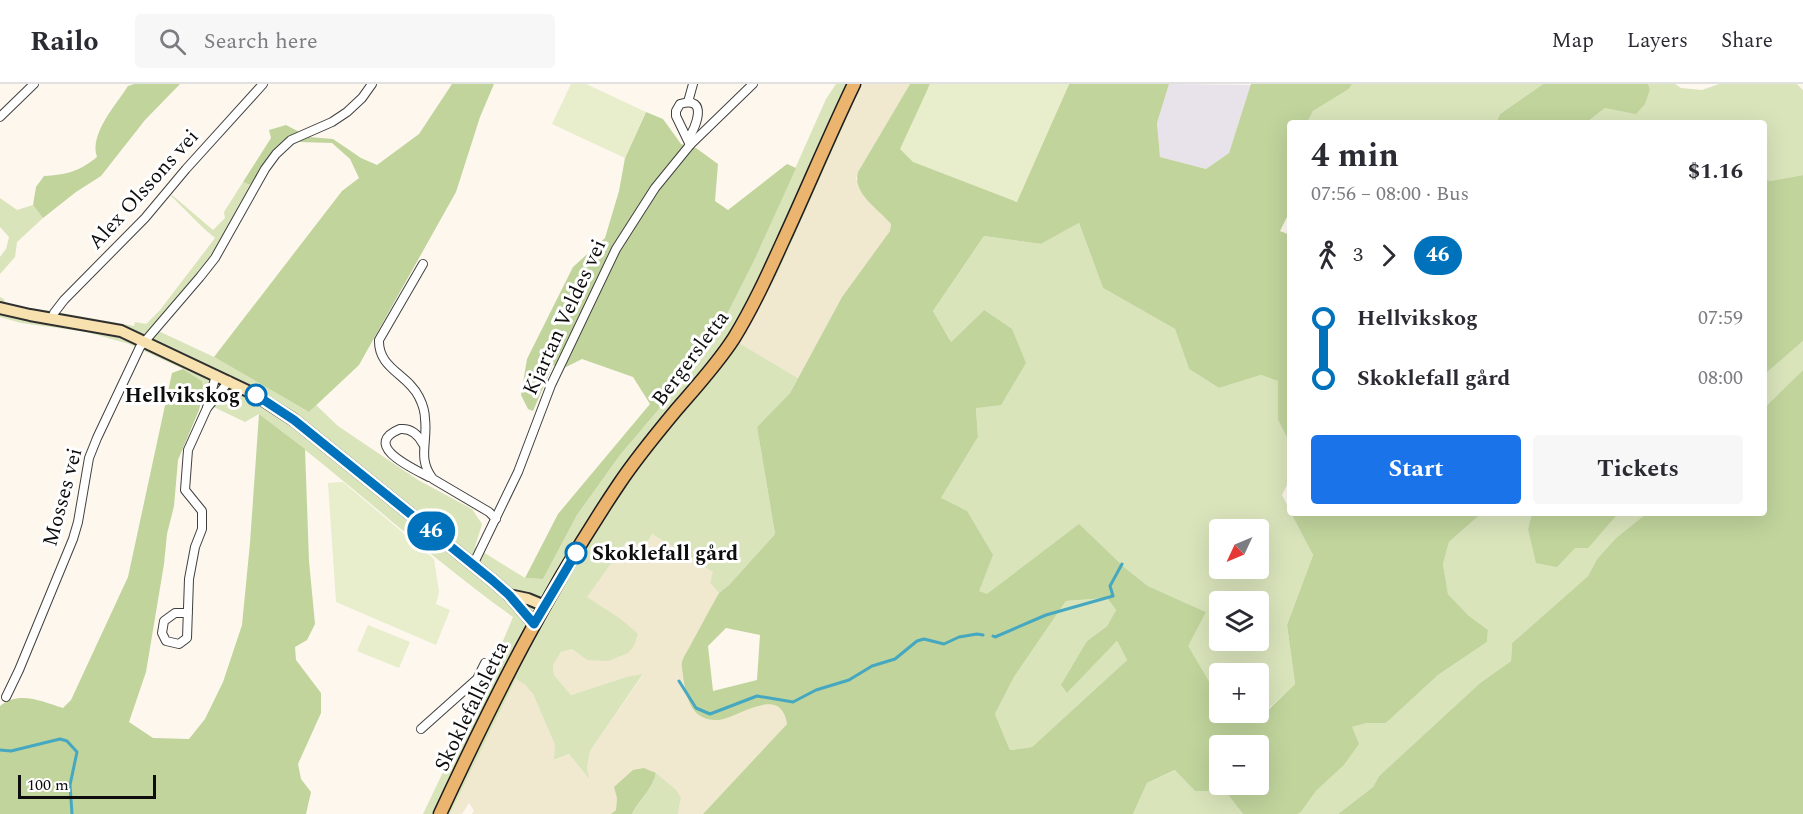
<!DOCTYPE html>
<html lang="en">
<head>
<meta charset="utf-8">
<style>
	:root { --surface:#fff; --page:#f7f7f7; --text:#2b2b33; --muted:#7c7c81; --line:#e1e1e2; --accent:#1a73e8 }
	body { margin:0; font-family:Spectral,serif; background:var(--page); color:var(--text); height:100vh; display:flex; flex-direction:column; font-size:22px; white-space:nowrap }
	* { box-sizing:border-box; margin:0 }
	p { font-size:20px; color:var(--muted) }
	.icon { flex:none; width:33px; height:33px; fill:none; stroke:currentColor; stroke-width:2; stroke-linecap:round; stroke-linejoin:round }
	.map { position:relative; flex:1; overflow:hidden }
	.panel { position:absolute; left:1287px; top:36px; width:480px; height:396px; display:flex; flex-direction:column; background:var(--surface); border-radius:6px; box-shadow:0 6px 24px #0002 }
	.panel>* { flex:none }
	.badge { padding:0 12px; border-radius:20px; font-size:21px; line-height:39px }
	.needle { width:39px; rotate:226deg }
	.fabs { position:absolute; left:1209px; top:435px; display:grid; gap:12px }
	.fabs a { display:grid; place-items:center; width:60px; height:60px; border-radius:6px; background:var(--surface); box-shadow:0 6px 24px #0002; font-size:30px }
	.scale { position:absolute; left:18px; bottom:15px; width:138px; box-sizing:border-box; padding-left:6px; border:3px solid #0d0d0d; border-top:0; font-size:16px; line-height:21px; white-space:nowrap; color:#0d0d0d; -webkit-text-stroke:4px #fff; paint-order:stroke }
	.map>.badge { position:absolute; translate:-50% -50%; box-shadow:0 0 0 3px #fff }
	.legs { display:flex; align-items:center; gap:9px; height:66px; padding:0 24px; font-size:20px }
	.legs p { margin-inline-start:auto }
	.headline { display:flex; align-items:center; justify-content:space-between; height:102px; padding:0 24px }
	h1 { font-size:33px; font-weight:700; line-height:45px }
	.action { display:flex; gap:12px; margin-top:auto; padding:12px 24px }
	.action a { flex:1; height:69px; border-radius:6px; background:var(--accent); color:#fff; font-size:24px; font-weight:700; line-height:69px; text-align:center }
	.action a+a { background:var(--page); color:var(--text) }
	ul { padding:0 24px; list-style:none }
	li { display:flex; align-items:center; gap:21px; height:60px; font-size:22px }
	li i { display:grid; place-items:center; width:9px; height:100%; margin:0 8px; background:currentColor }
	li i::after { content:''; width:15px; height:15px; margin:-8px; border:4px solid; border-radius:50%; background:var(--surface) }
	li p { margin-inline-start:auto }
	li:first-child i { background:linear-gradient(#0000 50%,currentColor 0) }
	li:last-child i { background:linear-gradient(currentColor 50%,#0000 0) }
	header { display:flex; align-items:center; gap:36px; box-sizing:border-box; height:84px; padding:0 30px; background:var(--surface); border-bottom:2px solid var(--line) }
	header strong { font-size:28px }
	nav { display:flex; gap:33px; margin-inline-start:auto; font-size:21px }
	.search { width:420px; height:54px; background:var(--page); display:flex; align-items:center; gap:15px; box-sizing:border-box; padding:0 21px; border-radius:6px; color:var(--muted); font-size:22px }
	.map>svg:first-child { display:block }
	.industrial { fill:#e8e2eb }
	.farmland { fill:#f1e8d0 }
	.green { fill:#d9e4bb; fill-rule:evenodd }
	.forest { fill:#c0d49c; fill-rule:evenodd }
	.pitch { fill:#e8edcc }
	.lines { fill:none; stroke-linecap:round; stroke-linejoin:round }
	.stream { stroke:#45a8c0; stroke-width:3 }
	.minor-casing { stroke:#404040; stroke-width:10 }
	.secondary-casing { stroke:#2f2f2f; stroke-width:14 }
	.primary-casing { stroke:#1e1e1e; stroke-width:15 }
	.minor { stroke:#fff; stroke-width:8 }
	.secondary { stroke:#f7e1af; stroke-width:10 }
	.primary { stroke:#ebb570; stroke-width:12 }
	.line-1-casing { stroke:#fff; stroke-width:14 }
	.line-1 { stroke:#0072bc; stroke-width:9 }
	.stop-1-dot { fill:#fff; stroke:#0072bc; stroke-width:3 }
	.labels { text-anchor:middle; stroke-width:6; stroke-linejoin:round; paint-order:stroke }
	.street-label { font-size:21px; fill:#0d0d0d; stroke:#fff }
	.stop-label { font-size:21px; font-weight:bold; fill:#0d0d0d; stroke:#fff; text-anchor:end }
</style>
</head>
<body>
<header>
<strong>Railo</strong>
<div class="search"><svg class="icon" aria-label="search" viewBox="0 0 24 24"><circle cx="10" cy="10" r="6"/><path d="M15 15l6 6"/></svg>Search here</div>
<nav><a>Map</a><a>Layers</a><a>Share</a></nav>
</header>
<div class="map">
<svg width="1803" height="730" viewBox="0 0 1803 730">
	<rect width="100%" height="100%" fill="#fdf7ee"/>
	<!-- industrial -->
	<polygon class="industrial" points="1169,0 1251,1 1229,69 1206,85 1160,73 1157,39"/>
	<!-- farmland -->
	<g class="farmland">
		<polygon points="862,0 910,0 858,88 856,95 891,140 890,147 842,213 798,294 739,259 777,191"/>
		<polygon points="652,450 714,488 710,499 719,509 682,577 732,632 757,621 774,620 782,625 786,632 787,640 703,730 678,730 681,714 656,689 644,684 617,714 616,726 611,730 472,730 474,727 469,719 462,730 450,730 516,595 525,601 533,610 555,661 555,676 569,670 588,694 587,683 590,667 643,591 626,593 571,611 554,591 553,581 561,568 572,565 587,576 621,535 586,513 627,457"/>
	</g>
	<!-- green -->
	<g class="green">
		<path d="M 836,0 L 862,0 L 777,191 L 739,259 L 798,294 L 790,309 L 757,343 L 775,450 L 729,501 L 719,509 L 710,499 L 713,488 L 652,450 L 644,463 L 627,457 L 587,513 L 621,535 L 638,550 L 634,562 L 628,569 L 608,577 L 587,576 L 572,565 L 561,568 L 553,581 L 554,591 L 571,611 L 626,593 L 643,590 L 590,667 L 587,683 L 589,695 L 569,670 L 554,676 L 555,661 L 533,610 L 525,601 L 516,595 L 450,730 L 423,730 L 484,602 L 513,533 C 425,470 346,395 259,330 L 245,338 L 201,317 L 204,306 L 202,297 L 183,285 L 129,260 L 87,248 L 21,239 L 0,233 L 0,213 L 4,215 L 5,220 L 30,225 L 45,226 L 134,242 L 135,238 L 146,240 L 160,226 L 215,154 C 199,141 186,126 171,112 L 172,111 L 213,146 L 225,134 L 224,128 L 243,98 L 253,102 L 210,175 L 152,244 L 214,273 L 309,328 L 316,321 L 338,342 L 418,396 L 472,425 L 482,440 L 475,463 L 525,494 L 543,495 L 577,431 L 620,371 L 687,292 L 721,242 L 754,177 L 826,15 Z"/>
		<polygon points="1352,0 1543,0 1500,30 1496,39 1307,39 1313,27 1349,5"/>
		<polygon points="1648,0 1675,0 1681,4 1702,6 1719,0 1797,0 1803,6 1803,91 1770,97 1764,94 1764,39 1586,39 1605,24 1650,5"/>
		<polygon points="0,114 17,126 33,121 43,134 17,158 15,173 0,190 0,173 6,165 9,153 0,143"/>
		<path d="M 1079,139 L 1103,204 L 1175,245 L 1189,285 L 1219,304 L 1261,291 L 1278,297 L 1278,336 L 1290,360 L 1290,395 L 1282,411 L 1313,471 L 1287,541 L 1295,600 L 1267,626 L 1259,622 L 1258,590 L 1220,590 L 1219,603 L 1210,599 L 1187,562 L 1206,528 L 1148,502 L 1124,483 L 1079,441 L 987,511 L 979,507 L 941,414 L 978,353 L 976,323 L 984,226 L 951,258 L 933,227 L 984,152 L 1041,160 ZM 1220,446 L 1258,446 L 1258,484 L 1220,484 ZM 1220,518 L 1258,518 L 1258,556 L 1220,556 Z"/>
		<polygon points="1803,257 1803,286 1764,324 1764,291"/>
		<polygon points="1482,429 1532,429 1528,445 1575,464 1588,463 1617,431 1617,429 1647,429 1616,454 1597,475 1588,492 1512,559 1511,577 1480,599 1379,692 1373,703 1338,730 1298,730 1301,728 1316,707 1343,682 1352,643 1367,639 1386,639 1438,591 1487,558 1488,546 1468,531 1448,510 1443,480 1449,458"/>
		<polygon points="1107,514 1116,526 1107,542 1087,557 1067,609 1117,557 1127,576 1032,663 1010,666 995,630 1014,593 1066,517"/>
		<polygon points="1176,686 1195,707 1225,707 1243,730 1133,730 1147,699"/>
		<path d="M 656,689 L 676,706 L 681,714 L 678,730 L 632,730 C 639,715 653,705 656,689 Z"/>
	</g>
	<!-- forest -->
	<g class="forest">
		<path d="M 134,0 L 180,0 L 145,36 L 101,92 L 76,108 L 43,134 L 33,121 L 36,103 L 44,92 C 66,91 80,87 97,73 C 89,50 116,21 128,2 Z"/>
		<polygon points="452,0 494,0 480,33 456,108 359,281 309,328 214,273 342,107 359,94 350,75 332,59 299,58 271,71 253,102 243,98 271,54 269,46 286,41 309,53 333,55 361,74 377,81 419,50"/>
		<path d="M 910,0 L 930,0 L 919,28 L 1016,118 L 1069,0 L 1169,0 L 1157,39 L 1160,73 L 1206,85 L 1229,69 L 1251,0 L 1352,0 L 1349,5 L 1313,27 L 1307,39 L 1290,39 L 1290,127 L 1280,147 L 1290,151 L 1290,360 L 1278,336 L 1278,297 L 1261,291 L 1219,304 L 1189,285 L 1175,245 L 1103,204 L 1079,139 L 1041,160 L 984,152 L 933,227 L 951,258 L 984,226 L 1012,245 L 1026,279 L 1001,321 L 976,324 L 978,353 L 941,414 L 967,427 L 993,471 L 979,507 L 987,510 L 1079,440 L 1124,483 L 1148,502 L 1206,528 L 1188,562 L 1210,599 L 1219,603 L 1220,628 L 1258,628 L 1259,622 L 1268,626 L 1295,600 L 1287,541 L 1313,471 L 1291,429 L 1482,429 L 1449,458 L 1443,480 L 1448,510 L 1468,531 L 1488,546 L 1487,558 L 1438,591 L 1386,639 L 1367,639 L 1352,643 L 1359,660 L 1343,682 L 1316,707 L 1301,728 L 1298,730 L 1243,730 L 1225,707 L 1195,707 L 1175,686 L 1147,699 L 1133,730 L 703,730 L 787,640 C 781,600 740,633 719,636 C 691,638 686,613 683,592 C 683,588 681,582 682,578 C 683,573 688,566 690,562 C 700,544 709,526 719,509 L 729,501 L 775,450 L 757,343 L 790,309 L 842,213 L 890,147 L 891,140 C 879,125 852,110 858,88 ZM 1107,514 L 1116,526 L 1107,542 L 1087,557 L 1061,601 L 1067,609 L 1117,557 L 1127,576 L 1032,663 L 1010,666 L 995,630 L 1014,593 L 1066,517 ZM 726,544 L 760,551 L 757,596 L 713,607 L 708,562 ZM 1220,662 L 1258,662 L 1258,700 L 1220,700 Z"/>
		<polygon points="1543,0 1648,0 1650,5 1645,20 1636,30 1605,24 1586,39 1496,39 1500,30"/>
		<polygon points="646,28 663,35 681,60 696,64 718,80 715,117 728,126 787,80 796,84 754,177 721,242 687,292 620,371 577,431 543,495 525,494 558,430 650,320 633,293 582,275 564,284 553,281 533,327 528,325 521,311 527,275 573,183 605,154 619,107 625,74"/>
		<polygon points="1803,91 1803,257 1764,291 1764,94 1770,97"/>
		<path d="M 183,285 L 202,297 L 204,306 L 199,326 L 178,376 L 174,422 L 167,450 L 164,480 L 146,588 L 129,638 L 153,654 L 189,655 L 205,635 L 223,598 L 242,541 L 250,459 L 259,330 L 305,365 L 309,477 L 315,540 L 307,556 L 295,563 L 296,576 L 321,609 L 321,629 L 298,680 L 301,695 L 311,708 L 306,730 L 0,730 L 0,622 C 19,606 43,618 63,624 L 71,616 L 128,493 L 172,289 Z"/>
		<polygon points="1803,286 1803,730 1338,730 1373,703 1379,692 1480,599 1511,577 1512,559 1588,492 1597,475 1616,454 1647,429 1764,429 1764,324"/>
		<polygon points="1532,429 1617,429 1617,431 1588,464 1575,464 1557,483 1536,479 1528,445"/>
		<path d="M 644,684 L 656,689 C 653,705 639,715 632,730 L 611,730 L 616,726 L 617,714 L 614,703 L 633,686 Z"/>
	</g>
	<!-- pitch -->
	<g class="pitch">
		<polygon points="571,0 586,0 646,28 625,74 552,40"/>
		<polygon points="930,0 1069,0 1017,118 913,78 900,65"/>
		<polygon points="343,398 434,475 439,508 436,520 450,526 436,561 336,518 328,399"/>
		<polygon points="368,541 410,558 399,584 357,567"/>
	</g>
	<g class="lines">
		<!-- stream -->
		<g class="stream">
			<polyline points="993,552 995,553 1046,531 1113,512 1110,502 1122,480"/>
			<polyline points="679,597 696,624 710,630 757,612 793,618 816,606 849,596 872,582 895,575 917,557 924,555 944,560 959,553 977,550 983,551"/>
			<polyline points="0,666 11,667 60,655 67,657 77,668 70,701 72,730"/>
		</g>
		<defs>
			<g id="minor">
				<polyline points="688,18 693,0"/>
				<polyline points="0,33 34,0"/>
				<path d="M 688,55 C 696,44 709,11 680,20 L 676,27 L 676,32 L 690,61"/>
				<path d="M 423,180 L 379,256 C 378,285 408,290 419,313 C 422,319 425,328 425,335 C 428,358 417,375 433,395 L 489,428 L 496,435"/>
				<polyline points="52,235 54,229 64,216 145,134 186,85 263,0"/>
				<polyline points="207,324 216,291"/>
				<path d="M 423,360 C 418,350 411,344 400,345 C 360,361 414,385 429,393"/>
				<polyline points="473,481 518,388 551,301 616,165 655,104 690,61 753,0"/>
				<polyline points="188,529 175,529 164,537 162,549 166,557 179,560 187,554 189,495 195,463 202,445 202,427 185,406 188,366 207,324 229,297"/>
				<polyline points="6,613 19,586 73,455 78,438 89,374 97,354 140,263 200,193 215,174 265,85 276,70 291,56 332,38 347,28 362,14 372,0"/>
				<polyline points="421,645 477,595 485,579"/>
			</g>
			<g id="secondary">
				<polyline points="0,224 30,231 121,247 252,309 294,336 492,496 509,511 534,540"/>
				<polyline points="509,511 528,515 545,522"/>
			</g>
			<path id="primary" d="M 440,730 C 493,616 549,504 619,400 C 637,373 657,349 677,325 C 697,302 718,279 734,254 C 753,223 768,190 783,157 C 807,105 829,52 854,0"/>
		</defs>
		<!-- minor casing -->
		<use href="#minor" class="minor-casing"/>
		<!-- secondary casing -->
		<use href="#secondary" class="secondary-casing"/>
		<!-- primary casing -->
		<use href="#primary" class="primary-casing"/>
		<!-- minor -->
		<use href="#minor" class="minor"/>
		<!-- secondary -->
		<use href="#secondary" class="secondary"/>
		<!-- primary -->
		<use href="#primary" class="primary"/>
	</g>
	<g class="lines">
		<defs>
			<polyline id="line-1" points="256,311 294,336 492,496 509,511 534,540 576,469"/>
		</defs>
		<!-- line-1 casing -->
		<use href="#line-1" class="line-1-casing"/>
		<!-- line-1 -->
		<use href="#line-1" class="line-1"/>
	</g>
	<!-- markers -->
	<g class="stop-1-dot">
		<circle cx="256" cy="311" r="10"/>
		<circle cx="576" cy="469" r="10"/>
	</g>
	<g class="labels">
		<!-- street labels -->
		<g class="street-label">
			<text transform="translate(143 105) rotate(-48)" y="7">Alex Olssons vei</text>
			<text transform="translate(564 233) rotate(-65)" y="7">Kjartan Veldes vei</text>
			<text transform="translate(690 274) rotate(-53)" y="7">Bergersletta</text>
			<text transform="translate(62 413) rotate(-75)" y="7">Mosses vei</text>
			<text transform="translate(471 622) rotate(-64)" y="7">Skoklefallsletta</text>
		</g>
		<!-- stop labels -->
		<g class="stop-label">
			<text x="240" y="318">Hellvikskog</text>
			<text x="592" y="476" text-anchor="start">Skoklefall gård</text>
		</g>
	</g>
</svg>
<div class="fabs">
<a><svg class="needle" viewBox="-14 -14 28 28"><path d="M0-13l5 13h-10z" fill="#e53935"/><path d="M0 13l5-13h-10z" fill="#7c7c81"/></svg></a>
<a><svg class="icon" aria-label="layers" viewBox="0 0 24 24"><path d="M12 4l9 5-9 5-9-5zM3 14l9 5 9-5"/></svg></a>
<a>+</a>
<a>−</a>
</div>
<div class="scale">100 m</div>
<b class="badge" style="left:431px;top:447px;background:#0072bc;color:#fff">46</b>
<section class="panel">
<div class="headline"><div><h1>4 min</h1><p>07:56 – 08:00 · Bus</p></div><b>$1.16</b></div>
<div class="legs"><svg class="icon" aria-label="walk" viewBox="0 0 24 24"><circle cx="13" cy="4" r="2"/><path d="M13 8l-2 6 4 7M11 14l-3 7M7 12l3-4h3l4 4"/></svg>3<svg class="icon" aria-label="forward" viewBox="0 0 24 24"><path d="M9 5l7 7-7 7"/></svg><b class="badge" style="background:#0072bc;color:#fff">46</b></div>
<ul>
<li><i style="color:#0072bc"></i><b>Hellvikskog</b><p>07:59</p></li>
<li><i style="color:#0072bc"></i><b>Skoklefall gård</b><p>08:00</p></li>
</ul>
<div class="action"><a>Start</a><a>Tickets</a></div>
</section>
</div>
</body>
</html>
